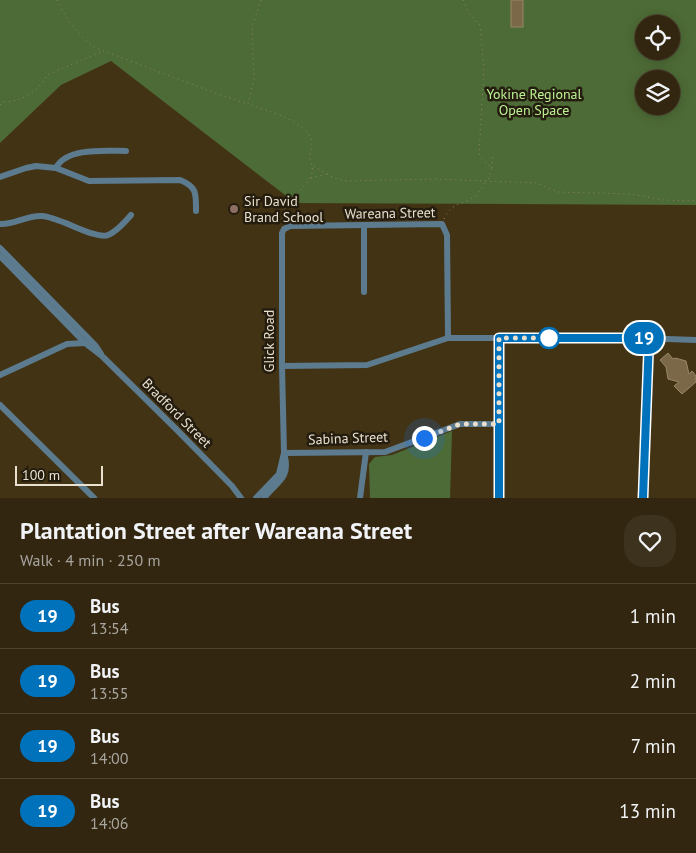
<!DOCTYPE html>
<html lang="en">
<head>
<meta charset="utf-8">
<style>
	:root { --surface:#322610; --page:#3d321e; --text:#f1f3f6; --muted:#a8a59f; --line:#4d4330 }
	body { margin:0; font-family:"PT Sans",sans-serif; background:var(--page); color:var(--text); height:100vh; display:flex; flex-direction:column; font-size:19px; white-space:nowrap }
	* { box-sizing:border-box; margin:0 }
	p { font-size:16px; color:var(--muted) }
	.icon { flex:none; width:28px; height:28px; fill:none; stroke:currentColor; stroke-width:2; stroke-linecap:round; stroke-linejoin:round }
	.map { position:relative; height:498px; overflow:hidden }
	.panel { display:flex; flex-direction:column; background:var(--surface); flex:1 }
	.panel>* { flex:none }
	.badge { padding:0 10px; border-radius:16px; font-size:18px; line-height:32px }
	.tools { position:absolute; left:635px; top:15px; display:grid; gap:10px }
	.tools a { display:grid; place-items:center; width:45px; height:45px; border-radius:50%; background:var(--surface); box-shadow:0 2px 12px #0003,0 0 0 1px var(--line); font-size:25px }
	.scale { position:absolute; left:15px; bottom:12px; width:88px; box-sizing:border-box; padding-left:5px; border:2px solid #eae0cf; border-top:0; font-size:14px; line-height:18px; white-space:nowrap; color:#eae0cf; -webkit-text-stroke:4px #231c0f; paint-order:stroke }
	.you { position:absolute; width:25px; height:25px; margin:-12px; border:4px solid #fff; border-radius:50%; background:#1a73e8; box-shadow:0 0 0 8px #1a73e833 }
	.map>.badge { position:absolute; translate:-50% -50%; box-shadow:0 0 0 2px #fff }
	.round { display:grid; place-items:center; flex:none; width:52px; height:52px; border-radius:20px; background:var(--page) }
	.overview { display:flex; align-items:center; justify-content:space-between; height:85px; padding:0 20px }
	h1 { font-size:24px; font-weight:700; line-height:38px }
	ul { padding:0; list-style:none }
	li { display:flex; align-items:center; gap:15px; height:65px; padding:0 20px; border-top:1px solid var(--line) }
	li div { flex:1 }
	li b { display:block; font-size:19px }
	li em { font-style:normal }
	li .badge { min-width:55px; font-weight:700; text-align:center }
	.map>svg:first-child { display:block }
	.green { fill:#4d6b36; fill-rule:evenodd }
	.building { fill:#7a6849; stroke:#998767 }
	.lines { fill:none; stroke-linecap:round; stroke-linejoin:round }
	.path { stroke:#8f826a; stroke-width:1; stroke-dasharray:1 4; stroke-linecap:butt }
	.minor { stroke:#5c7b8f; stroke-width:6 }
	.line-casing { stroke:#fff; stroke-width:11 }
	.line { stroke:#0072bc; stroke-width:8 }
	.walk { stroke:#eae0cf; stroke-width:5; stroke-dasharray:0 9 }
	.education-dot { fill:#8d6e63; stroke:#231c0f; stroke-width:2 }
	.stop-dot { fill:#fff; stroke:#0072bc; stroke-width:2.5 }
	.labels { text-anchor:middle; stroke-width:5; stroke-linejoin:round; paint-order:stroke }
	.park-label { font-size:14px; fill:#bbf192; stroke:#231c0f }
	.poi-label { font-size:14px; fill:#eae0cf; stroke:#231c0f; text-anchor:start }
	.street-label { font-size:14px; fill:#eae0cf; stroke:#231c0f }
</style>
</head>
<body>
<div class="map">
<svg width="696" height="498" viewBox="0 0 696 498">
	<rect width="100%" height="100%" fill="#433315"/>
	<!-- green -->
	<g class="green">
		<path d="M 0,0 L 696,0 L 696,205 L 286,203 L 285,195 L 111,61 L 61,85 L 0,143 ZM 644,24 L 671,24 L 671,51 L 644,51 ZM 644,79 L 671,79 L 671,106 L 644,106 Z"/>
		<polygon points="452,431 450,498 370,498 369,464 375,457 392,455"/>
	</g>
	<!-- building -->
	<g class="building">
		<rect x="511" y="0" width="12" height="27"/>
		<polygon points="668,353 673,359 675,358 686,361 689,374 692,371 696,376 696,382 682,394 674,386 679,382 668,379 666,367 660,360"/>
	</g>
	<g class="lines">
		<!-- path -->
		<g class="path">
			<path d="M 57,0 C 66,19 78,36 96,48 L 215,93 L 248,104"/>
			<path d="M 261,0 L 252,27 L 254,79 L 248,104 C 266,111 307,120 312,142 C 312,146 311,150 310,154 C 309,163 315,165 311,176 C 304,192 277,204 283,224"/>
			<polyline points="463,0 468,12 480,25 484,69 479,154 482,159 492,168 488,180"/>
			<path d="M 0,105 L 3,102 C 21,102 39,91 47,75 L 103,51"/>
			<polyline points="314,166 334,178 346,181 437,179 537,183 558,192 631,194 664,200 696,201"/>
			<polyline points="492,168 493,153"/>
			<polyline points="311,178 327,174"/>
			<path d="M 444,219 C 452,201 465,205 476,195 C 480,192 483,185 486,181"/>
		</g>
		<!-- minor -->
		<g class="minor">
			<path d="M 56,168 C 66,147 107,151 126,151"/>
			<path d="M 0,177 L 26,168 L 36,166 L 56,168 L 89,181 L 180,180 C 197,187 196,193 196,211"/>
			<path d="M 0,224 C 14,225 27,215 42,216 C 60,217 95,240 108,235 C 116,232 125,222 131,215"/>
			<polyline points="364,226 364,292"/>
			<polyline points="0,248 95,345 101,354"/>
			<polyline points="0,256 85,343 103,357 176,429 232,486 241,498"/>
			<polyline points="499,338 499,498"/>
			<polyline points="282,366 367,365 448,338 638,338 696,340"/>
			<polyline points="0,375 67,344 85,343"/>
			<polyline points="0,405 94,498"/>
			<polyline points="284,453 385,452 460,424 499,424"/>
			<polyline points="256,498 279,474 284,453 282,366 282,233 284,229 290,226 442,224 447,235 448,338"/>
			<path d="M 264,498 C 276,482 290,479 285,457"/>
			<polyline points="360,498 366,452"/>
			<polyline points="643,498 649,338"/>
		</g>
	</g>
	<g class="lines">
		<defs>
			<polyline id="line" points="499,498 499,338 649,338 643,498"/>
		</defs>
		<!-- line casing -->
		<use href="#line" class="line-casing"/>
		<!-- line -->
		<use href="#line" class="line"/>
		<!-- walk -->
		<polyline class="walk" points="424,438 460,424 499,424 499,338 553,338 549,338"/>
	</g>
	<!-- markers -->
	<circle class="education-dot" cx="234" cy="209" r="5"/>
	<circle class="stop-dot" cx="549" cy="338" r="10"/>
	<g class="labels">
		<!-- park labels -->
		<g class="park-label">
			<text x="534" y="99">Yokine Regional<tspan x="534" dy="16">Open Space</tspan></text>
		</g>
		<!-- poi labels -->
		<g class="poi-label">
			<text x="244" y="206">Sir David<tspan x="244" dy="16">Brand School</tspan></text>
		</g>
		<!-- street labels -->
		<g class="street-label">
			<text transform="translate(390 213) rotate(-1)" y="5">Wareana Street</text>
			<text transform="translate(269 341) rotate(-90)" y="5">Glick Road</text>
			<text transform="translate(177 413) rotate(45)" y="5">Bradford Street</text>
			<text transform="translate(348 438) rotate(-2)" y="5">Sabina Street</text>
		</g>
	</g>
</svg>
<div class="tools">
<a><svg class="icon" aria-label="locate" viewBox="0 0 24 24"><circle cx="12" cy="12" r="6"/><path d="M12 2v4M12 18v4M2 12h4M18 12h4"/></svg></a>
<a><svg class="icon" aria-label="layers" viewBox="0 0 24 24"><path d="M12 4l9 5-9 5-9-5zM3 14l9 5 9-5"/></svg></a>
</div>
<div class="scale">100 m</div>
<div class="you" style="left:424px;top:438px"></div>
<b class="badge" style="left:644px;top:338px;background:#0072bc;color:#fff">19</b>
</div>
<section class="panel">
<div class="overview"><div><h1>Plantation Street after Wareana Street</h1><p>Walk · 4 min · 250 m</p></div><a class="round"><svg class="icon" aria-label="heart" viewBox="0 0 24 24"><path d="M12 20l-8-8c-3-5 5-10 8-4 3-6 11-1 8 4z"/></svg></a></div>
<ul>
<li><span class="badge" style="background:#0072bc;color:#fff">19</span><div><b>Bus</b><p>13:54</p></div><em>1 min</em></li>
<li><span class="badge" style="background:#0072bc;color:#fff">19</span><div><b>Bus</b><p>13:55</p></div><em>2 min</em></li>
<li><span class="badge" style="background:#0072bc;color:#fff">19</span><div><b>Bus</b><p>14:00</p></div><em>7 min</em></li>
<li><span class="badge" style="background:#0072bc;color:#fff">19</span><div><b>Bus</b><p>14:06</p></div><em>13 min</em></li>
</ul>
</section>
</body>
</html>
